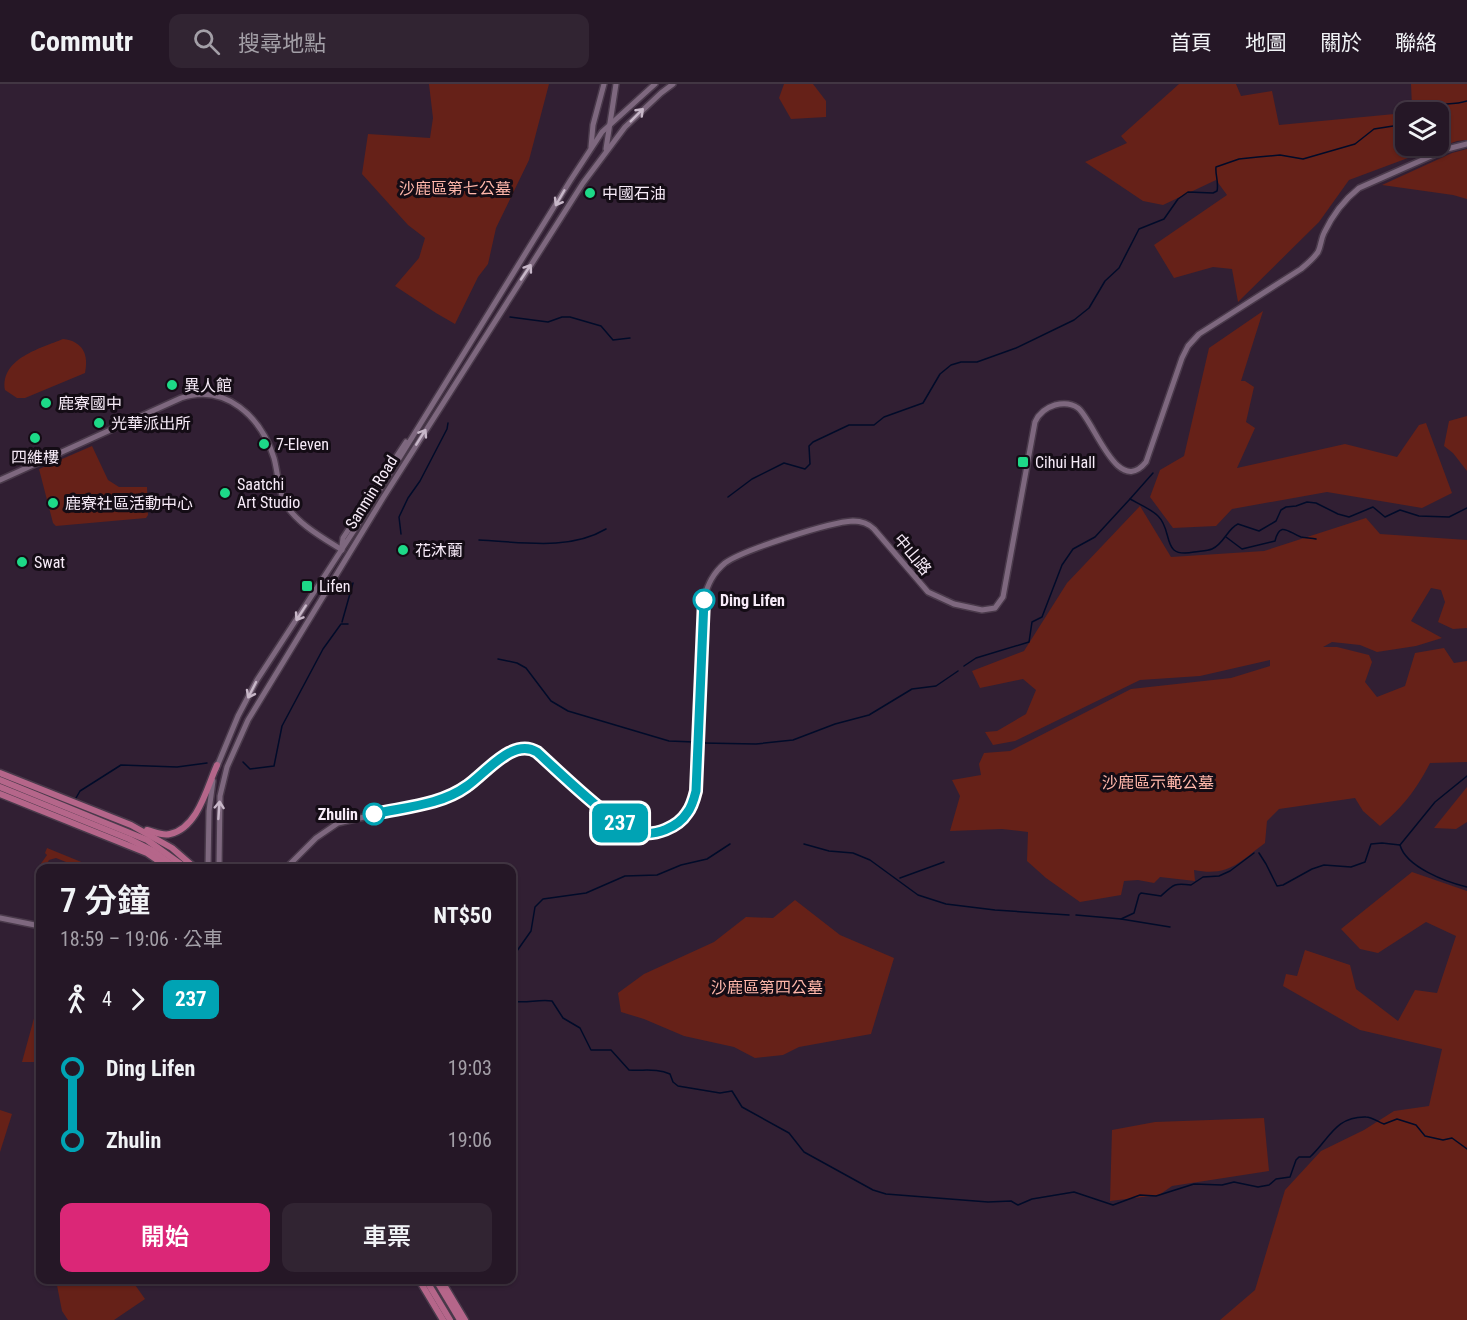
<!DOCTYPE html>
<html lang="zh-TW">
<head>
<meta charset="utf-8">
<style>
	:root { --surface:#251726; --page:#312432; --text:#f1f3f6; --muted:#a39fa7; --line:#423643; --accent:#db2777 }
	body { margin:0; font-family:"Roboto Condensed","Noto Sans TC",sans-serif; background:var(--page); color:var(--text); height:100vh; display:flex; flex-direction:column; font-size:22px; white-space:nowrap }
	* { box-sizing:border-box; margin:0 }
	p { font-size:20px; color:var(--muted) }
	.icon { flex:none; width:33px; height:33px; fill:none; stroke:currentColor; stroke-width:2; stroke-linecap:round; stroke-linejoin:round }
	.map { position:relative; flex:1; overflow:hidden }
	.drawer { position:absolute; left:36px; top:780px; width:480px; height:420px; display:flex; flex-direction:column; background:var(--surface); border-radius:12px; box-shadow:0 2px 4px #0004,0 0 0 2px var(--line) }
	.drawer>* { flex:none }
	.badge { padding:0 12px; border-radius:9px; font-size:21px; line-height:39px }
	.fabs { position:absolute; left:1395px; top:18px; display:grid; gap:12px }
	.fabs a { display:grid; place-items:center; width:54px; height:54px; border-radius:12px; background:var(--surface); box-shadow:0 2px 4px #0004,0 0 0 2px var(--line); font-size:30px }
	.map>.badge { position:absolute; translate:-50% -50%; box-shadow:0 0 0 3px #fff }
	.legs { display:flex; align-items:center; gap:9px; height:66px; padding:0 24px; font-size:20px }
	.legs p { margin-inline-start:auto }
	.summary { display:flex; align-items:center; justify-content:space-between; height:102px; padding:0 24px }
	h1 { font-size:33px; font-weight:600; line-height:45px }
	.cta { display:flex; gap:12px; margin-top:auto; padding:12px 24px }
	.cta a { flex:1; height:69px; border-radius:12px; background:var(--accent); color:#fff; font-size:24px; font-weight:600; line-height:69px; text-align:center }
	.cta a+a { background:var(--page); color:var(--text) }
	ul { padding:0 24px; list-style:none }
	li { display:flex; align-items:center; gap:21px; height:72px; font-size:22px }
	li i { display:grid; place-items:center; width:9px; height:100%; margin:0 8px; background:currentColor }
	li i::after { content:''; width:15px; height:15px; margin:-8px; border:4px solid; border-radius:50%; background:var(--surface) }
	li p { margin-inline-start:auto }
	li:first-child i { background:linear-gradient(#0000 50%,currentColor 0) }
	li:last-child i { background:linear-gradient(currentColor 50%,#0000 0) }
	header { display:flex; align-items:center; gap:36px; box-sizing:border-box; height:84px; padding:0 30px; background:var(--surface); border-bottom:2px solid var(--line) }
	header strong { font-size:28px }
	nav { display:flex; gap:33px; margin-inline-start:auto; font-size:21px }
	.search { width:420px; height:54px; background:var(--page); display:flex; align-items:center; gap:15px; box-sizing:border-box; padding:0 21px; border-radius:12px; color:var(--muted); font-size:22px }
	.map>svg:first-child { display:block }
	.green { fill:#662118 }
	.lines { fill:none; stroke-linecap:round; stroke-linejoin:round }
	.stream { stroke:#000b29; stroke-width:1.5 }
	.minor-casing { stroke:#4a3a4b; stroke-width:8 }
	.major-casing { stroke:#4a3a4b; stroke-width:9 }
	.minor { stroke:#7e687f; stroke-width:5 }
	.major { stroke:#b5668a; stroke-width:6 }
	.oneway { stroke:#c7b7c8 }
	.line-1-casing { stroke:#fff; stroke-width:14 }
	.line-1 { stroke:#00a3b4; stroke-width:9 }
	.poi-dot { fill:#1dd988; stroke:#140c15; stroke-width:2 }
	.stop-1-dot { fill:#fff; stroke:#00a3b4; stroke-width:3 }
	.labels { text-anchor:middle; stroke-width:6; stroke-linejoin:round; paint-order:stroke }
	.park-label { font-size:16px; fill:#ffb7aa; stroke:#140c15 }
	.poi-label { font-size:16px; fill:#f7ebf8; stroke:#140c15; text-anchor:start }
	.street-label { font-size:16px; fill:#f7ebf8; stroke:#140c15 }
	.stop-label { font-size:16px; font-weight:bold; fill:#f7ebf8; stroke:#140c15; text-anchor:start }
</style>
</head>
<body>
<header>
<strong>Commutr</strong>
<div class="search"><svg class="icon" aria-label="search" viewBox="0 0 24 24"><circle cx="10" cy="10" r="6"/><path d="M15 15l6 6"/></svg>搜尋地點</div>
<nav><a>首頁</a><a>地圖</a><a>關於</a><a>聯絡</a></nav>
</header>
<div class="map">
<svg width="1467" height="1236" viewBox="0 0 1467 1236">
	<rect width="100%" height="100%" fill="#311f33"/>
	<!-- green -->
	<g class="green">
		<polygon points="429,0 549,0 529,76 496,144 488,180 478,193 455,240 436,229 395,202 419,174 425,154 408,141 362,90 368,50 430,54 433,34"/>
		<polygon points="784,0 813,0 826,17 826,33 791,35 779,14"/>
		<polygon points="1179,0 1236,0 1241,12 1272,7 1279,41 1405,29 1406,62 1438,62 1438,28 1414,28 1447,19 1426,19 1412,23 1411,0 1467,0 1467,56 1457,57 1440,63 1440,62 1349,96 1319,138 1238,218 1232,185 1213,183 1174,194 1154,161 1227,111 1216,96 1163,121 1143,117 1085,78 1127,59 1121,52"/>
		<polygon points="1467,65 1467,115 1453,111 1382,101 1452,69"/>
		<polygon points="1263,227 1241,297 1245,297 1254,303 1246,338 1255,344 1237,384 1345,360 1397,373 1419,341 1426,339 1452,409 1422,424 1327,408 1232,425 1216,442 1173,444 1150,413 1160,386 1184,372 1209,264"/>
		<path d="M 63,255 C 83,257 89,271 85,289 L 25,314 L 17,314 L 5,306 C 0,274 42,264 63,255 Z"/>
		<polygon points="1467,332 1467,387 1453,369 1444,362 1449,337"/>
		<polygon points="92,362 108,396 119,403 147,403 148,431 146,434 56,442 53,439 39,385"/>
		<path d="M 1140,422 L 1171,473 L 1264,467 L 1366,434 L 1380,450 L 1467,456 L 1467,544 L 1453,545 L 1438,538 L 1445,518 L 1441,506 L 1431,504 L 1411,537 L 1442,554 L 1416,562 L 1377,568 L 1360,561 L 1332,558 L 1323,563 L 1337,563 L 1369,571 L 1372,578 L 1365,598 L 1377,613 L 1405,602 L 1415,569 L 1444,564 L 1454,579 L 1467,577 L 1467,678 L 1430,679 C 1416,706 1403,723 1380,742 L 1363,727 L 1355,714 L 1279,725 L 1267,737 L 1265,759 C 1239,778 1229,793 1194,786 L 1195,797 L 1160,793 L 1154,799 L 1138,796 L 1124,797 L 1121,811 L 1080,818 L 1046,794 L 1027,777 L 1028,748 L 1002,745 L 950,747 L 960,712 L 952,696 L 981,691 L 979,680 L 984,669 L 1010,667 L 1131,605 L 1231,594 L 1270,582 L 1270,576 L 1200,592 L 1140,596 L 1015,657 L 993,661 L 985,648 L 997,647 L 1026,630 L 1036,606 L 1023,595 L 980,604 L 972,587 L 1024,567 L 1067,499 Z"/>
		<polygon points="1467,703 1467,738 1456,745 1434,744"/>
		<polygon points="47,764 96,784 81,784 56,774 49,776 45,784 40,784 40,789 40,781 47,771 45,769"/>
		<polygon points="1412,788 1467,807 1467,1236 1220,1236 1255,1206 1285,1106 1321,1067 1364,1046 1394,1027 1429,1022 1442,965 1360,946 1283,902 1286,890 1297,892 1305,866 1350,881 1356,905 1398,937 1415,906 1437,909 1456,852 1426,838 1378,869 1360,865 1341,845"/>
		<polygon points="795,816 840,851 894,874 871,950 799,963 783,971 755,974 734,963 684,952 644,935 621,928 618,909 644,890 714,858 746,833 773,834"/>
		<polygon points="36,927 40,927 40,978 22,978"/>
		<polygon points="0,1026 12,1030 0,1068"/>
		<polygon points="1264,1034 1269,1087 1172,1102 1159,1111 1110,1117 1112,1046 1155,1038"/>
		<polygon points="56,1196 117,1196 127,1201 133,1198 145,1215 114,1236 68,1236 62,1227"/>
	</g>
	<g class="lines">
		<!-- stream -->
		<g class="stream">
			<path d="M 1419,28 C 1433,16 1450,23 1467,17"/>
			<polyline points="510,233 548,238 562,233 570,233 601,242 613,256 630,254"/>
			<path d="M 728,413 L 752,395 L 784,379 L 805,385 L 810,380 L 809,362 L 813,358 L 849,341 L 874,341 L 884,333 L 923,319 L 940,290 L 951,281 L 961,278 L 977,278 L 1016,264 L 1074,236 L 1089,224 L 1105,197 L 1119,184 L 1139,145 L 1164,135 L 1178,115 L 1188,108 L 1213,109 L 1217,107 C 1219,98 1215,91 1216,83 L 1239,75 L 1258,73 L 1280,71 L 1303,75 L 1355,60 L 1374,45 L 1406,40"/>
			<polyline points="1130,415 1153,389"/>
			<polyline points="401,450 399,433 408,414 420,397 447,345 448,339"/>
			<path d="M 1226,453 L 1242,465 L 1275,457 C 1280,436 1289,449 1301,453 C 1306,454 1312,454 1316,455"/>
			<path d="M 479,456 C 521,458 569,467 606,445"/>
			<polyline points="342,538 353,499"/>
			<polyline points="498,575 517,579 526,584 551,617 568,627 669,657 694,658"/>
			<path d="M 964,582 L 976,574 L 1029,558 L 1032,538 L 1042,533 L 1062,481 L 1073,465 L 1095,453 L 1130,415 C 1139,420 1151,425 1158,432 C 1174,447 1160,475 1194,468 C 1199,467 1207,467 1212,465 C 1224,460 1227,445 1238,440 L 1259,447 L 1276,437 L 1281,426 L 1286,423 L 1296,422 L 1307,418 L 1316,419 L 1338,430 L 1349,433 L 1373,423 L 1385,433 L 1400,426 L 1419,432 L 1449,433 L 1467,424"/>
			<polyline points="702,659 756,660 793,656 835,640 869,631 912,605 936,602 958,587"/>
			<polyline points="243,678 250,685 274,682 282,642 323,565 341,540 348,540"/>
			<polyline points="76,714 80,707 121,681 177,683 207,679"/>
			<polyline points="804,760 829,767 853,769 870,776 918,811 946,820 995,826 1069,831"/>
			<path d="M 1400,761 C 1406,783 1446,798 1467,803"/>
			<polyline points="1259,769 1266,780 1277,802 1283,801 1312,785 1324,781 1351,783 1365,778 1371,760 1382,759 1400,761 1435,718 1467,692"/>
			<polyline points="900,794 944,778"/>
			<polyline points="1076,831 1121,835 1170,843"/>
			<path d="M 1121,835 L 1134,829 L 1139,811 L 1141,809 L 1161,812 C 1174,800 1174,799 1191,801 L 1203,793 L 1219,792 L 1230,787 L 1254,769"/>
			<polyline points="512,874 531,847 535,823 543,815 586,809 625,792 657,791 681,781 707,775 730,760"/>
			<path d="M 512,917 C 525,920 538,915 552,917 L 563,934 L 580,944 L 591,966 L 611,966 L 629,986 C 644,987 657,984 670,990 L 673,998 L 678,1002 L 720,1009 L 732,1007 L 742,1023 L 789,1049 L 804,1068 L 873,1106 L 886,1110 L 988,1118 L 1011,1117 L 1018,1121 L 1032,1115 L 1074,1108 L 1113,1121 L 1140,1111 L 1156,1112 L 1194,1100 L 1222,1101 L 1234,1098 L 1258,1103 L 1269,1101 L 1276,1095 L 1290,1093 L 1296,1076 L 1299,1073 L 1310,1073 C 1329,1056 1335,1032 1366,1033 C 1372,1033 1378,1038 1384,1040 L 1397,1035 L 1416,1041 L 1425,1052 L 1443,1056 L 1452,1054 L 1467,1065"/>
		</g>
		<defs>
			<g id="minor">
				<polyline points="591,63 593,41 604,0"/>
				<polyline points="606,65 616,0"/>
				<path d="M 0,396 L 181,314 C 226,299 261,333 274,374 C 278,389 278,405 285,419 C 296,439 323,454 342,466"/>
				<polyline points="342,462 343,454 406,358"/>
				<polyline points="216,685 238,632 257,596 368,425 570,97 602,48 655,0"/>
				<polyline points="208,784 209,727 213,697"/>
				<polyline points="219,784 220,712 227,683 248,636 383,414 583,99 625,43 661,9 673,0"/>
				<path d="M 286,784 L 316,754 L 338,739 L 434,717 L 453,711 L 514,666 L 528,664 L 537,668 L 615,735 L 636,748 L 655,748 L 679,738 L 690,724 L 696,707 L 704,514 C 708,500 713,489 725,479 C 743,466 830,438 853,437 C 862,437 868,439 874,445 L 928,508 L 954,520 L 982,526 L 995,524 L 1003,513 L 1035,338 C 1039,329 1045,324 1055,321 C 1063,319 1071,319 1078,324 C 1094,336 1117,414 1146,378 L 1182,274 L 1188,262 L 1199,250 L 1301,185 C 1307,180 1314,174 1318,168 C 1321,162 1321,155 1324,149 C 1332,132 1344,116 1359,104 L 1447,65 L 1467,60"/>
				<polyline points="0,834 40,842"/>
			</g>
			<g id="major">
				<polyline points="0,689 131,741 172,764 195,784"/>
				<polyline points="0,696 147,756 186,784"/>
				<polyline points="0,703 129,755 153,767 176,784"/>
				<polyline points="0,710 147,769 169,784"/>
				<path d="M 147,746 C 155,748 162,752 170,750 C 198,744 207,703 217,681"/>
				<polyline points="419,1196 443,1236"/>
				<polyline points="426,1196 450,1236"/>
				<polyline points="436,1196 460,1236"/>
				<polyline points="441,1196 465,1236"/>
			</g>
		</defs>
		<!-- minor casing -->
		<use href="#minor" class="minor-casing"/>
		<!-- major casing -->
		<use href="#major" class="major-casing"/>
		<!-- minor -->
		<use href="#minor" class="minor"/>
		<!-- major -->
		<use href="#major" class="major"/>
	</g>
	<!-- one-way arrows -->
	<defs><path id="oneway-shaft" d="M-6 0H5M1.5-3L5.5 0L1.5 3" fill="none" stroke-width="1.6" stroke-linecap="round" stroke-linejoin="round" transform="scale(1.5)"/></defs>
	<g class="oneway">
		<use href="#oneway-shaft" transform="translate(637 31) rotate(-45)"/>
		<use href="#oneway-shaft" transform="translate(560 114) rotate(120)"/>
		<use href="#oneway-shaft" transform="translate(526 188) rotate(-56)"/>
		<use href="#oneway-shaft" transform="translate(421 353) rotate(-58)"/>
		<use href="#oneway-shaft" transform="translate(301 529) rotate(123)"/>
		<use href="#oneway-shaft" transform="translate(252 606) rotate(117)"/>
		<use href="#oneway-shaft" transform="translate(219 726) rotate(-86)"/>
	</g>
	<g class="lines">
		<defs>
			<path id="line-1" d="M 374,730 C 405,723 441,721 467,702 C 486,689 513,653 537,668 C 557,686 615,743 638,748 C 655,753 678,743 687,729 C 692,723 694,715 696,707 L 704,516"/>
		</defs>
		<!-- line-1 casing -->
		<use href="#line-1" class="line-1-casing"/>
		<!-- line-1 -->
		<use href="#line-1" class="line-1"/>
	</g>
	<!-- markers -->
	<g class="poi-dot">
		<circle cx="590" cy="109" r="6"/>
		<circle cx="172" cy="301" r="6"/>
		<circle cx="46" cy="319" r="6"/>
		<circle cx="99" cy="339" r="6"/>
		<circle cx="35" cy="354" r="6"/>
		<circle cx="264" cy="360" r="6"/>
		<rect x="1017" y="372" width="12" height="12" rx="3"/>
		<circle cx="225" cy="409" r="6"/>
		<circle cx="53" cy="419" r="6"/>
		<circle cx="403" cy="466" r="6"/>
		<circle cx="22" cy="478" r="6"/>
		<rect x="301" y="496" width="12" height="12" rx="3"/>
	</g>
	<g class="stop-1-dot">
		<circle cx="704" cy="516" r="10"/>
		<circle cx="374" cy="730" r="10"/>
	</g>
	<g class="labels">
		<!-- park labels -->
		<g class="park-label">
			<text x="455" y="110">沙鹿區第七公墓</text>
			<text x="1158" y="704">沙鹿區示範公墓</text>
			<text x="767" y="909">沙鹿區第四公墓</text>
		</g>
		<!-- poi labels -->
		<g class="poi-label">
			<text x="602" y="115">中國石油</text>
			<text x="184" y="307">異人館</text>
			<text x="58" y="325">鹿寮國中</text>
			<text x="111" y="345">光華派出所</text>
			<text x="276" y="366">7-Eleven</text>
			<text x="35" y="379" text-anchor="middle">四維樓</text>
			<text x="1035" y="384">Cihui Hall</text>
			<text x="237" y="406">Saatchi<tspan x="237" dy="18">Art Studio</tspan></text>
			<text x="65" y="425">鹿寮社區活動中心</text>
			<text x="415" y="472">花沐蘭</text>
			<text x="34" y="484">Swat</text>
			<text x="319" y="508">Lifen</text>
		</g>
		<!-- street labels -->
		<g class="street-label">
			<text transform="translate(371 408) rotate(-58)" y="6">Sanmin Road</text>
			<text transform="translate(913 470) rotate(50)" y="6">中山路</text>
		</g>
		<!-- stop labels -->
		<g class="stop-label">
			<text x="720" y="522">Ding Lifen</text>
			<text x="358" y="736" text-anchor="end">Zhulin</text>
		</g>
	</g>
</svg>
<div class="fabs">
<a><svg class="icon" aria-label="layers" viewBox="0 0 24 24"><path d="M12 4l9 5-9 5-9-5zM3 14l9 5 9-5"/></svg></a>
</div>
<b class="badge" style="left:620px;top:739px;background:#00a3b4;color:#fff">237</b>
<section class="drawer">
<div class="summary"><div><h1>7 分鐘</h1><p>18:59 – 19:06 · 公車</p></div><b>NT$50</b></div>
<div class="legs"><svg class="icon" aria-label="walk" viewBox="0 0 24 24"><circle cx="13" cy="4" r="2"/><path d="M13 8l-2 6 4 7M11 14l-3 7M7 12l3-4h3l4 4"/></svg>4<svg class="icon" aria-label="forward" viewBox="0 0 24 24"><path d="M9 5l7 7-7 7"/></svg><b class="badge" style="background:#00a3b4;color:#fff">237</b></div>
<ul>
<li><i style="color:#00a3b4"></i><b>Ding Lifen</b><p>19:03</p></li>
<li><i style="color:#00a3b4"></i><b>Zhulin</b><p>19:06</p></li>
</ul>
<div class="cta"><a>開始</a><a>車票</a></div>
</section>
</div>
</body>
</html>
